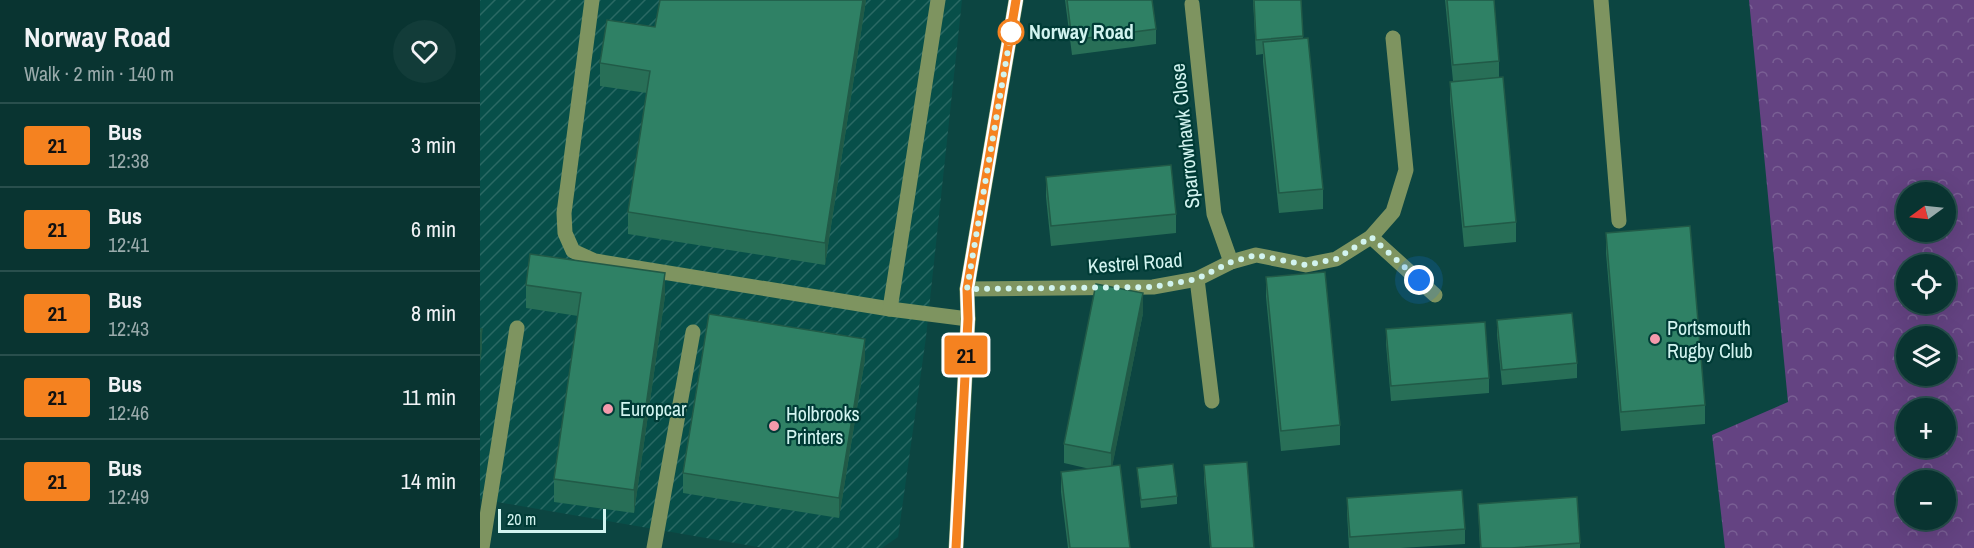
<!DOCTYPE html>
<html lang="en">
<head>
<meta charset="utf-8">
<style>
	:root { --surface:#093431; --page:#123c39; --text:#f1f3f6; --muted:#99aaab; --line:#294f4d }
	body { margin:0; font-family:"Archivo Narrow",sans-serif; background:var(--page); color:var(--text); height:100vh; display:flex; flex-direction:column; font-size:22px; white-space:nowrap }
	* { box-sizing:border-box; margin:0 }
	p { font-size:20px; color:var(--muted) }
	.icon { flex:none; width:33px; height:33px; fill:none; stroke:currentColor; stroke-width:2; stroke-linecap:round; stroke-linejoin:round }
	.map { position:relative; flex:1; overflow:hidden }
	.sheet { display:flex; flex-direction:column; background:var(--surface); width:480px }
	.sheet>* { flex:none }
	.badge { padding:0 12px; border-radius:4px; font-size:21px; line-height:39px }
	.needle { width:39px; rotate:255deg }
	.controls { position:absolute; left:1416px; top:182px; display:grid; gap:12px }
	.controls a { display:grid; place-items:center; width:60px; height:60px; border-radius:50%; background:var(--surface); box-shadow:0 6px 24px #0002,0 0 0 2px var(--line); font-size:30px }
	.scale { position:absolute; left:18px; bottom:15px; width:108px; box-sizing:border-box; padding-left:6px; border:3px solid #d2f4f0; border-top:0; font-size:16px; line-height:21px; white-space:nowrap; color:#d2f4f0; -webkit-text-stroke:4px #003b36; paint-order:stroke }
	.you { position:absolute; width:30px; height:30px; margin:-15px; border:4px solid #fff; border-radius:50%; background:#1a73e8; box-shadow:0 0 0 9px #1a73e833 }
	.map>.badge { position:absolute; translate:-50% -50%; box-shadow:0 0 0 3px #fff }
	.round { display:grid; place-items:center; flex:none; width:63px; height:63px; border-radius:32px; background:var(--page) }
	.headline { display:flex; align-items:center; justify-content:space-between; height:102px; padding:0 24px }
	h1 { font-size:28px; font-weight:700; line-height:45px }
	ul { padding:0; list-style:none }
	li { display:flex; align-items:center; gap:18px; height:84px; padding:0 24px; border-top:2px solid var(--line) }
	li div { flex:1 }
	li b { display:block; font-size:22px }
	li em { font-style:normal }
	li .badge { min-width:66px; font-weight:700; text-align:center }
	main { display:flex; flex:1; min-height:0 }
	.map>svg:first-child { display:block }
	.industrial { fill:url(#industrial-furrows) }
	.park { fill:url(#park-crowns); fill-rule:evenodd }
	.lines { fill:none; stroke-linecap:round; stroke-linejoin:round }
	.minor { stroke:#7e9460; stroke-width:15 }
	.wall { fill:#286f57 }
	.shaded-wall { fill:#215a47 }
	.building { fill:#2f8165; stroke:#215a47; stroke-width:1.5 }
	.line-casing { stroke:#fff; stroke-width:14 }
	.line { stroke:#f58220; stroke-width:9 }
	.walk { stroke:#d2f4f0; stroke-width:6; stroke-dasharray:0 10.8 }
	.stop-dot { fill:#fff; stroke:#f58220; stroke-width:3 }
	.poi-dot { fill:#f39aac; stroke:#003b36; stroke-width:2 }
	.labels { text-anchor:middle; stroke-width:4.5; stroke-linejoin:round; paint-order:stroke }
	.stop-label { font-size:20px; font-weight:bold; fill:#d2f4f0; stroke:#003b36; text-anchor:start }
	.street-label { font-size:20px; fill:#d2f4f0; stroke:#003b36 }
	.poi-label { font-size:20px; fill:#d2f4f0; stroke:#003b36; text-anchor:start }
</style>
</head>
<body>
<main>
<section class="sheet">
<div class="headline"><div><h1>Norway Road</h1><p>Walk · 2 min · 140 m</p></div><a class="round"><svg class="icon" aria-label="heart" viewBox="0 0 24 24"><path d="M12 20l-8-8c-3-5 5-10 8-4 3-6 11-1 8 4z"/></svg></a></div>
<ul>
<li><span class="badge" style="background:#f58220;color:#111">21</span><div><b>Bus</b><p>12:38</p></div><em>3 min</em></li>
<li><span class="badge" style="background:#f58220;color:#111">21</span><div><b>Bus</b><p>12:41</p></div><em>6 min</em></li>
<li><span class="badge" style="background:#f58220;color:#111">21</span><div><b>Bus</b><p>12:43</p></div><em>8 min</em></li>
<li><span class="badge" style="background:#f58220;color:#111">21</span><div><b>Bus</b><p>12:46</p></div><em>11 min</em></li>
<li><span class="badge" style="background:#f58220;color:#111">21</span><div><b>Bus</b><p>12:49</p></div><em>14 min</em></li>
</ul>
</section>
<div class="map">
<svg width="1494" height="548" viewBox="0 0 1494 548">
	<defs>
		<pattern id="industrial-furrows" width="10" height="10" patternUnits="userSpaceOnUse" patternTransform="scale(1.5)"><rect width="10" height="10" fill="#074f49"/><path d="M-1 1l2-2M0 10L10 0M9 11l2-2" fill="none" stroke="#2a6964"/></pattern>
		<pattern id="park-crowns" width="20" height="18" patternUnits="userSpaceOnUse" patternTransform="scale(1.5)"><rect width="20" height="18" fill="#644382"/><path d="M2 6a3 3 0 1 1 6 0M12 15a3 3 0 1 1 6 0" fill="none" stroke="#795f94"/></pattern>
	</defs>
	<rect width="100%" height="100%" fill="#0c4541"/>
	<!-- industrial -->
	<polygon class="industrial" points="0,0 482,0 446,337 418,537 402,548 284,548 0,499"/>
	<!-- park -->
	<path class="park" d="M 1269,0 L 1494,0 L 1494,548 L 1245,548 L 1232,435 L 1308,402 ZM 1426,192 L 1466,192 L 1466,231 L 1426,231 ZM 1426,264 L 1466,264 L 1466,303 L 1426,303 ZM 1426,336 L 1466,336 L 1466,375 L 1426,375 ZM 1426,408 L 1466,408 L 1466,447 L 1426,447 ZM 1426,480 L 1466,480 L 1466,519 L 1426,519 Z"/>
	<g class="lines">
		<!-- minor -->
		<g class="minor">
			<polyline points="112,0 84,213 85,233 93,251 115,261 410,309 488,319"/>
			<polyline points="1121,0 1139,221"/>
			<polyline points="712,4 734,214 751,262"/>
			<polyline points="891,237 955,295"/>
			<polyline points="717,279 732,401"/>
			<polyline points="487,289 673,287 717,279 751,262 776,255 826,265 856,259 891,237 913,212 926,170 913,38"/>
			<polyline points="410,309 458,0"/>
			<polyline points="2,548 37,328"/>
			<polyline points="174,548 213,332"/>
			<polyline points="476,548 488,319 487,289 536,0"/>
		</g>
	</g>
	<!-- wall -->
	<g class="wall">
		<polygon points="180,0 386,0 345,265 148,234 148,212 167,93 120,86 120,63 175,27"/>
		<polygon points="585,0 672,0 676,29 676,44 592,55"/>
		<polygon points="773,0 821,0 823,38 843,189 843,209 799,213 783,62 783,54 776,55"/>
		<polygon points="965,0 1014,0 1019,61 1019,77 1036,222 1036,242 984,247 970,101 970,82 973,81"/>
		<polygon points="566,177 696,214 696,233 571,246 566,197"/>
		<polygon points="1126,233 1225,405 1225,424 1141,431 1126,253"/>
		<polygon points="786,277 860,425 860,445 801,451 786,297"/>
		<polygon points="46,285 185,296 154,513 74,502 74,479 98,316 46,308"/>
		<polygon points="663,313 632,466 650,548 588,548 581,492 581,472 610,469 584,463 584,444"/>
		<polygon points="1017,320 1097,363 1097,378 1022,385 1017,335"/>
		<polygon points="906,329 1009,378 1009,393 911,401 906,344"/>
		<polygon points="385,359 359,518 203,493 203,473"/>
		<polygon points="724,465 774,548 730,548 724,480"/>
		<polygon points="657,468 697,496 697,504 661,508"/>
		<polygon points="867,498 985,529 985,544 921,548 869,548 867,513"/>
		<polygon points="998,504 1100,543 1100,548 1000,548"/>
	</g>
	<!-- shaded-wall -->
	<g class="shaded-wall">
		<polygon points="383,0 386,0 345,265 345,243"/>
		<polygon points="185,273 185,296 154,513 154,490"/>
		<polygon points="663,293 663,313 631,473 631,453"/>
		<polygon points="2,329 2,349 0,365 0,345"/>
		<polygon points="385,339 385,359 359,518 359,498"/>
	</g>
	<!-- building -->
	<g class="building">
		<polygon points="180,0 383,0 345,243 148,212 170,71 120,63 127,20 175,27"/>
		<polygon points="587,0 672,0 676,29 592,40"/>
		<polygon points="774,0 821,0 823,36 776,40"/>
		<polygon points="967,0 1014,0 1019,61 973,65"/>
		<polygon points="828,38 843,189 799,193 783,42"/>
		<polygon points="1023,77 1036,222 984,227 970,82"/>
		<polygon points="691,165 696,214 571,226 566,177"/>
		<polygon points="1210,226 1225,405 1141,412 1126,233"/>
		<polygon points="50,254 185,273 154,490 74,479 101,293 46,285"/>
		<polygon points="845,272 860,425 801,431 786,277"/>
		<polygon points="616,284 663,293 631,453 584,444"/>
		<polygon points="1092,313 1097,363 1022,370 1017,320"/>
		<polygon points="229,314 385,339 359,498 203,473"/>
		<polygon points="1005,322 1009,378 911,386 906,329"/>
		<polygon points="0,329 2,329 0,345"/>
		<polygon points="767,462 774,548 731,548 724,465"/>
		<polygon points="693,464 697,496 661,500 657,468"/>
		<polygon points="640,465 650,548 590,548 581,472"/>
		<polygon points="982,490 985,529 870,537 867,498"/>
		<polygon points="1097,497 1100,543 1031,548 1001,548 998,504"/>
	</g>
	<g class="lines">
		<defs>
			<polyline id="line" points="476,548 488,319 487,289 536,0"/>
		</defs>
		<!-- line casing -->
		<use href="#line" class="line-casing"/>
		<!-- line -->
		<use href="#line" class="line"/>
		<!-- walk -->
		<polyline class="walk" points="531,32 487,289 673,287 717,279 751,262 776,255 826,265 856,259 891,237 939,280"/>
	</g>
	<!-- markers -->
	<circle class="stop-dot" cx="531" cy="32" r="12"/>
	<g class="poi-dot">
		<circle cx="1175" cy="339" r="6"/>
		<circle cx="128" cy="409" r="6"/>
		<circle cx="294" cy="426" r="6"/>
	</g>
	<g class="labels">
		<!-- stop labels -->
		<g class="stop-label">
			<text x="549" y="39">Norway Road</text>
		</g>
		<!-- street labels -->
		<g class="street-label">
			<text transform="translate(705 136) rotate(-96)" y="7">Sparrowhawk Close</text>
			<text transform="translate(655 263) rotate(-4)" y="7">Kestrel Road</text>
		</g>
		<!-- poi labels -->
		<g class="poi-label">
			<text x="1187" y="335">Portsmouth<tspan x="1187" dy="23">Rugby Club</tspan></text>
			<text x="140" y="416">Europcar</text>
			<text x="306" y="421">Holbrooks<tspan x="306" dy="23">Printers</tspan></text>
		</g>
	</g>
</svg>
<div class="controls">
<a><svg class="needle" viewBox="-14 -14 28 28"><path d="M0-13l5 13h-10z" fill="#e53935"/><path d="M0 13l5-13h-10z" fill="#99aaab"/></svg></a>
<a><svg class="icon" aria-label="locate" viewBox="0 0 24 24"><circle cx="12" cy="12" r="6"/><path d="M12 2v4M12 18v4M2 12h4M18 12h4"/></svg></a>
<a><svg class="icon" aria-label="layers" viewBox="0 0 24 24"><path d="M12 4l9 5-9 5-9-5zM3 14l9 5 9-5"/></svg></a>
<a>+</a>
<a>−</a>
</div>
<div class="scale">20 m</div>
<div class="you" style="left:939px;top:280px"></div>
<b class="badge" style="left:486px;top:355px;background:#f58220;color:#111">21</b>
</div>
</main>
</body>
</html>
